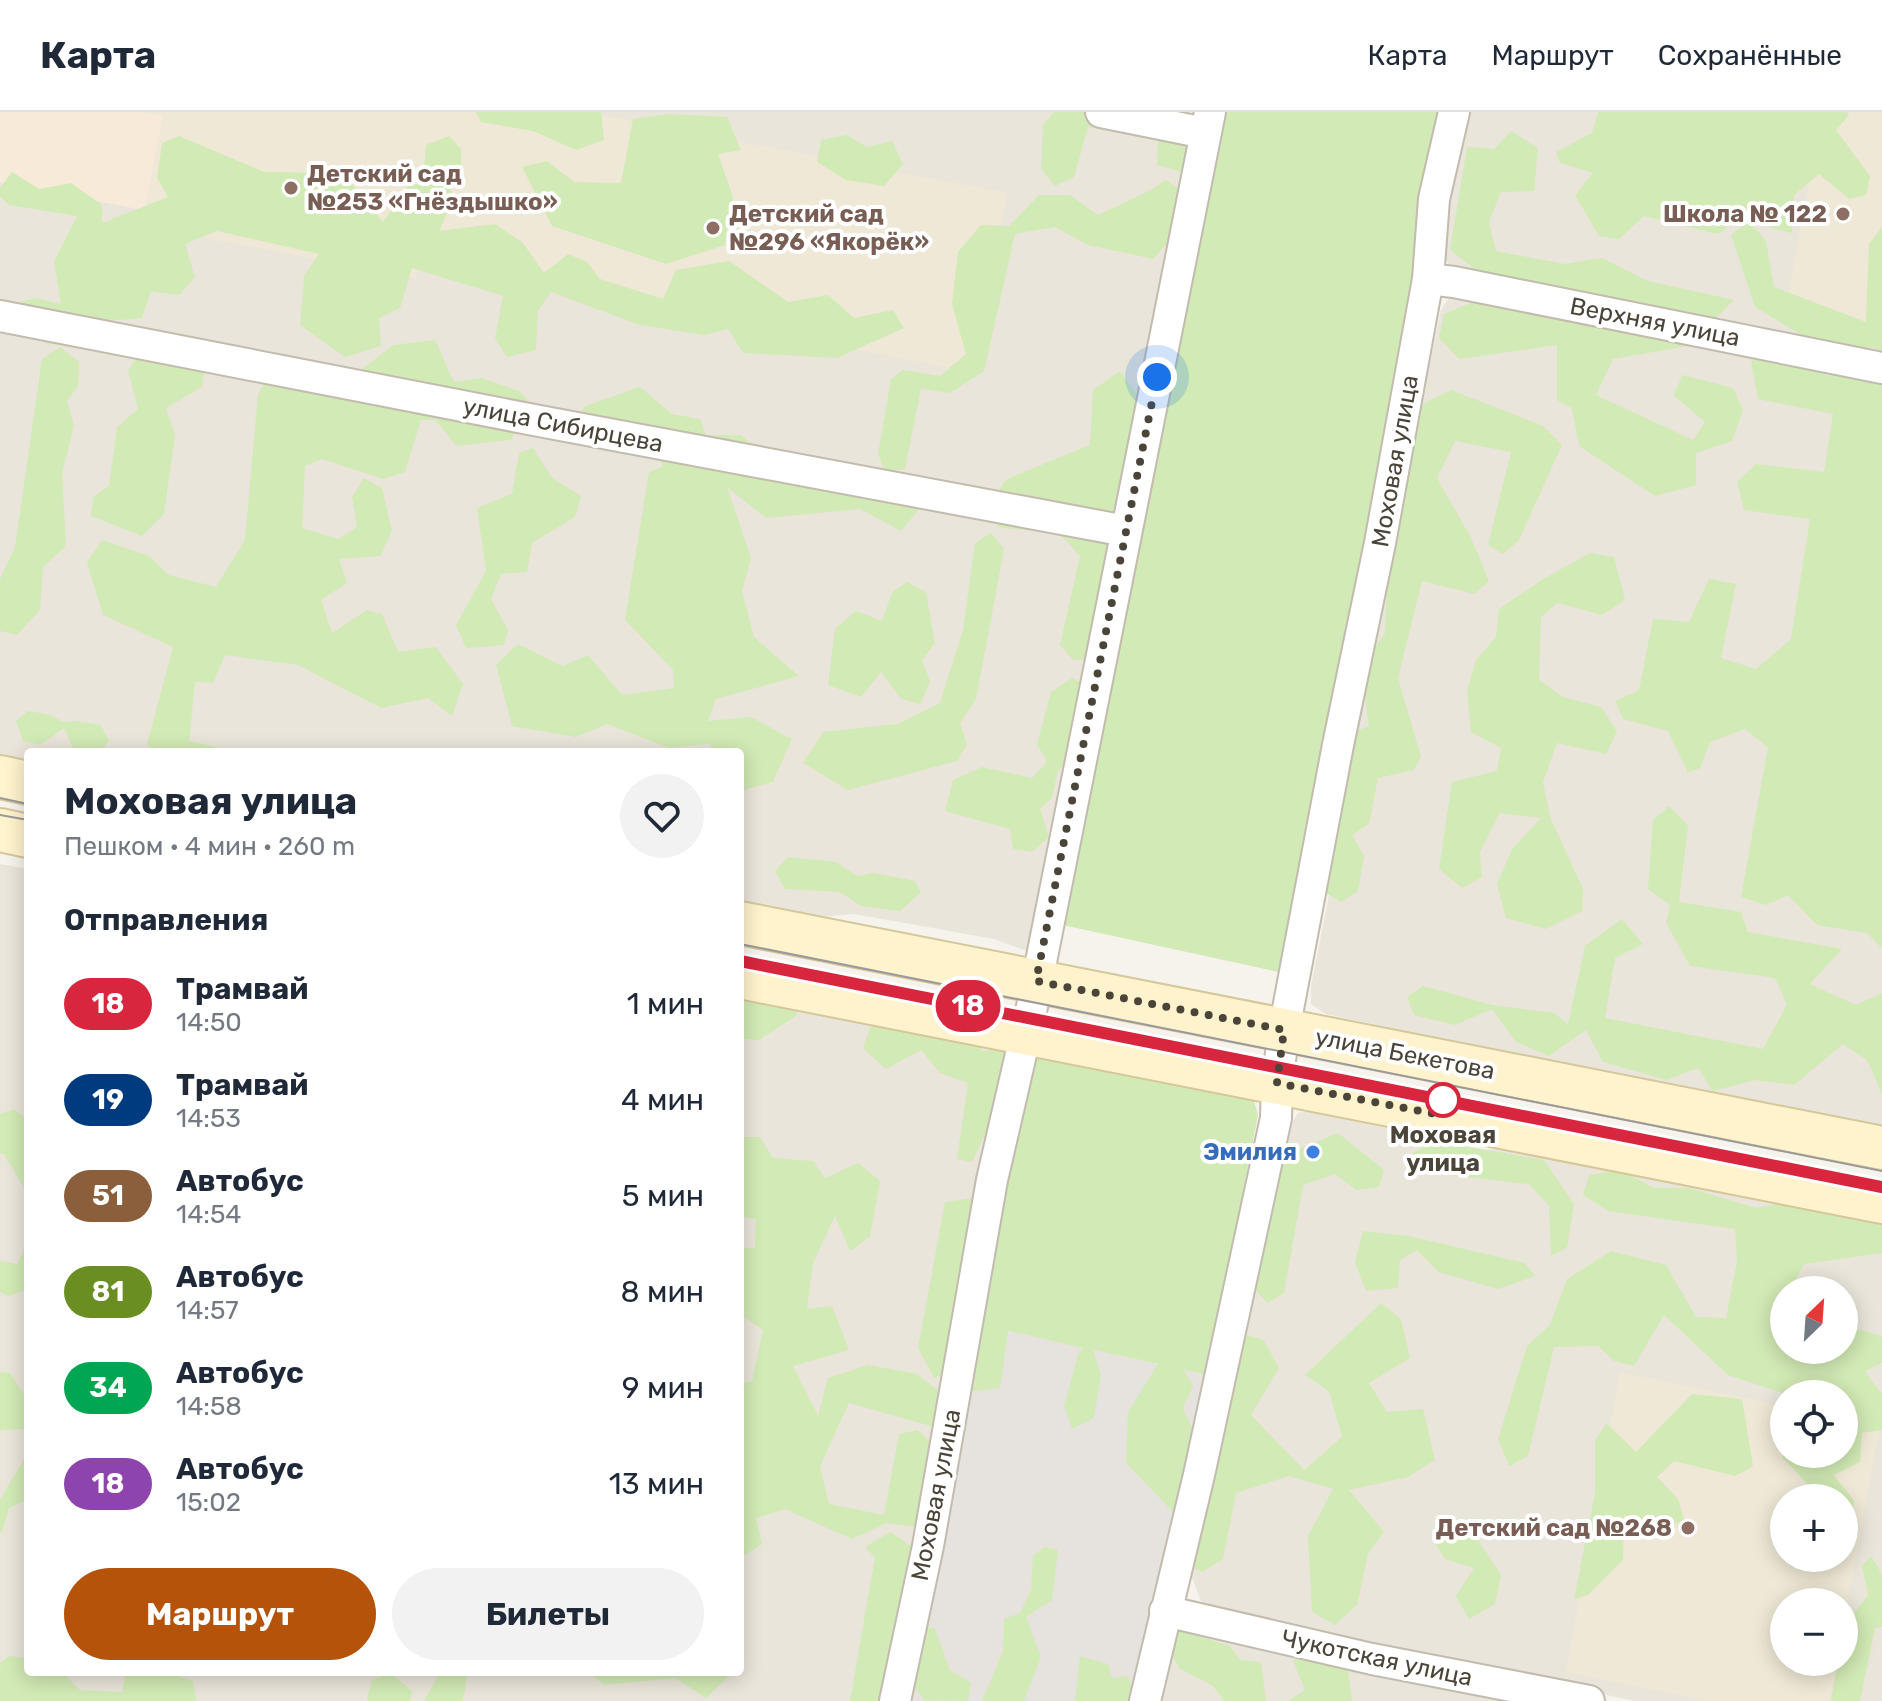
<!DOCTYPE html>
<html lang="ru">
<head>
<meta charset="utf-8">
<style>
	:root { --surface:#fff; --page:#f2f2f3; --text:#1f2937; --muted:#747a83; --line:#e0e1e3; --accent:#b45309 }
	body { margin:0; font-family:Rubik,sans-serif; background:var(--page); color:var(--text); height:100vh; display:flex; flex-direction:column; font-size:30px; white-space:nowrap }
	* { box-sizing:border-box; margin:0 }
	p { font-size:26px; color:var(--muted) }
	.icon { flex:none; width:44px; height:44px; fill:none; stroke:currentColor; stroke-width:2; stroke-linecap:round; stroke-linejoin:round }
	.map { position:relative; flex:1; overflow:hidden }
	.side { position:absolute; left:24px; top:636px; width:720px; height:928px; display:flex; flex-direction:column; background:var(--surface); border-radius:8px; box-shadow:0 4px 20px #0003 }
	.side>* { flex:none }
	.badge { padding:0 16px; border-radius:26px; font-size:28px; line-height:52px }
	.needle { width:52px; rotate:25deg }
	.buttons { position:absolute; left:1770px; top:1164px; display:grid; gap:16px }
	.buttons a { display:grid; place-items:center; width:88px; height:88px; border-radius:50%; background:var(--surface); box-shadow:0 4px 20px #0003; font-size:40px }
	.you { position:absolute; width:40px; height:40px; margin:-20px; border:6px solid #fff; border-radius:50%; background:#1a73e8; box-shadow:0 0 0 12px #1a73e833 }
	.map>.badge { position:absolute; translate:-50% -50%; box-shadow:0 0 0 4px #fff }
	h2 { padding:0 40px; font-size:30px; line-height:72px }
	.round { display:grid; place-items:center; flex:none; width:84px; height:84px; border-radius:42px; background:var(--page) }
	.head { display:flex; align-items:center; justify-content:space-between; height:136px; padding:0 40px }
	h1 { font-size:38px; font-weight:700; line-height:60px }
	.primary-button { display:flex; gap:16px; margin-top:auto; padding:16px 40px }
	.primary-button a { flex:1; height:92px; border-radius:48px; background:var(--accent); color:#fff; font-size:32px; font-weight:700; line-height:92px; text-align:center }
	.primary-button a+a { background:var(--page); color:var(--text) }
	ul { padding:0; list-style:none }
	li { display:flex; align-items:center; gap:24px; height:96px; padding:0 40px }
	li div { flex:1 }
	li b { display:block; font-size:30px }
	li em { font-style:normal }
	li .badge { min-width:88px; font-weight:700; text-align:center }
	header { display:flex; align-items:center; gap:48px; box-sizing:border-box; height:112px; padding:0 40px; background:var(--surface); border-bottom:2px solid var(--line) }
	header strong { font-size:38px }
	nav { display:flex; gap:44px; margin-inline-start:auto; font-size:28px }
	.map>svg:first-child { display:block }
	.residential { fill:#eae5da; fill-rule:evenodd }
	.commercial { fill:#f7ead8 }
	.industrial { fill:#e6e2dd }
	.education { fill:#efe8d6; fill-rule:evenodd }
	.green { fill:#d2eab5; fill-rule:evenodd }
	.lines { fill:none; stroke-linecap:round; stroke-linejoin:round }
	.street-casing { stroke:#c2bbae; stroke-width:34 }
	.secondary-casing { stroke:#d6c79b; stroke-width:46 }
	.street { stroke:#fff; stroke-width:30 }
	.secondary { stroke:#fff3cd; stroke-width:42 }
	.tram { stroke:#9a9a9a; stroke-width:2 }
	.line-casing { stroke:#fff; stroke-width:18 }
	.line { stroke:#d7263d; stroke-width:12 }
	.walk { stroke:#4b4439; stroke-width:8; stroke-dasharray:0 14.4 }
	.education-dot { fill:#8d6e63; stroke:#fff; stroke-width:3 }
	.stop-dot { fill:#fff; stroke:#d7263d; stroke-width:4 }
	.shop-dot { fill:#3f7fe0; stroke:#fff; stroke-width:3 }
	.labels { text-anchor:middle; stroke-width:8; stroke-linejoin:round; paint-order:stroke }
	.education-label { font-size:24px; font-weight:bold; fill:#785e54; stroke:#fff; text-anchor:start }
	.street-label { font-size:24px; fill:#4b4439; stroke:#fff }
	.stop-label { font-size:24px; font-weight:bold; fill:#4b4439; stroke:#fff }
	.shop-label { font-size:24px; font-weight:bold; fill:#366cbe; stroke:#fff; text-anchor:end }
</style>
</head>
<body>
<header>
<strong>Карта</strong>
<nav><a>Карта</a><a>Маршрут</a><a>Сохранённые</a></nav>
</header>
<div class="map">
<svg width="1882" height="1589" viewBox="0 0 1882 1589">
	<rect width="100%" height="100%" fill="#f6f3ec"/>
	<!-- residential -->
	<g class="residential">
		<polygon points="144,0 1054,0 1183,25 1189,42 1120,394 1107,405 0,195 0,70 145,98"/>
		<polygon points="1466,0 1882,0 1882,246 1456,160 1445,147 1443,124"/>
		<polygon points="1451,183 1882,265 1882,1016 1553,951 1326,902 1311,892 1311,874 1355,652 1350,629 1441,198"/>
		<polygon points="0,215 1106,423 1112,433 1035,832 1027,839 994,827 854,802 809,806 740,794 740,640 28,640 28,654 0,649"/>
		<polygon points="0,752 28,757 28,1560 740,1560 740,885 976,926 999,938 1004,956 887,1589 0,1589"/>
		<path d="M 1309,999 L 1483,1038 L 1523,1036 L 1882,1106 L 1882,1589 L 1635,1589 L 1218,1501 L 1201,1489 L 1189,1458 L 1293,1009 L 1298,1001 ZM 1784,1178 L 1844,1178 L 1844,1238 L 1784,1238 ZM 1784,1282 L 1844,1282 L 1844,1342 L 1784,1342 ZM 1784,1386 L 1844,1386 L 1844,1446 L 1784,1446 ZM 1784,1490 L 1844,1490 L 1844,1550 L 1784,1550 Z"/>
		<polygon points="1182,1518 1534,1589 1159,1589 1174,1527"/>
	</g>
	<!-- commercial -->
	<polygon class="commercial" points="0,0 144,0 163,4 145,98 0,70"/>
	<!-- industrial -->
	<polygon class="industrial" points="976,1212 1207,1263 1137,1589 900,1589"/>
	<!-- education -->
	<g class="education">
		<polygon points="144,0 475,0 586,21 590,1 1007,81 972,265 946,260 947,255 419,151 416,166 142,114 163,4"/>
		<polygon points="1823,0 1882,0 1882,223 1784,203"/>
		<path d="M 1620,1260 L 1784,1294 L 1784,1342 L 1844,1342 L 1844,1307 L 1880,1314 L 1844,1509 L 1844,1490 L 1784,1490 L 1784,1550 L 1837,1550 L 1829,1589 L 1710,1589 L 1566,1560 ZM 1784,1386 L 1844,1386 L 1844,1446 L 1784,1446 Z"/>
	</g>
	<!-- green -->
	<g class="green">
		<polygon points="476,0 601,0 604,28 576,38 533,19 481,10"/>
		<polygon points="1054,0 1189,0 1196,35 1182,60 1157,53 1158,28 1088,15 1074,65 1055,74 1041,57 1043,13"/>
		<polygon points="1212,0 1445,0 1416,164 1283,861 1058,812 1098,548 1073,548 1060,533 1080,444 1058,420 1001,416 982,401 1007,367 1090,333 1093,278 1120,259 1137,283 1163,280"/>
		<polygon points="1598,0 1847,0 1849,3 1836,18 1870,64 1866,83 1849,87 1819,62 1794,83 1792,121 1771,116 1754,95 1718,122 1644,104 1619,127 1599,124 1575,83 1593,61 1560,51 1556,40 1592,21"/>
		<polygon points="669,2 727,5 741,38 718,42 733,85 725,133 666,152 552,114 522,55 547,49 574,70 621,71 633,7"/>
		<polygon points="1511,19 1538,36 1534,79 1501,80 1489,110 1496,139 1564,152 1602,146 1648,169 1734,188 1688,234 1613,247 1596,283 1693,328 1705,310 1673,283 1683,263 1733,276 1743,298 1732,329 1696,341 1696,373 1655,384 1579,334 1572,296 1557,288 1557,233 1459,247 1439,226 1444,202 1473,190 1471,154 1450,138 1467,35 1494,37"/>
		<polygon points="847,23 867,35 892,29 903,52 884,74 846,68 817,50 821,28"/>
		<polygon points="179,24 264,60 343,61 383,110 408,74 423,70 426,33 449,24 461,37 461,55 448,68 454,86 439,119 495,112 523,131 544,161 568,142 587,150 600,167 663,187 676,158 729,149 788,190 828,183 854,206 893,198 904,216 837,246 743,241 728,217 704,223 640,213 551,180 538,199 536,238 507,245 495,226 503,184 412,156 400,196 379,206 381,234 345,245 300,213 304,164 319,142 217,119 185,132 195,165 179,183 151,179 142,206 97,210 81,237 45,231 26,215 20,190 35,186 61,192 54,149 77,104 9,93 0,84 0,76 12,60 39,77 71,71 102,93 102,111 168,85 157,66 162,31"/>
		<polygon points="1166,68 1187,82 1174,124 1153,147 1088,133 1055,115 1015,122 984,259 950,281 921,277 905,357 885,360 878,342 891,267 903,258 940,264 966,242 952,192 958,140 981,113 1009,114 1039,83 1070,83 1098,103 1149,79"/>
		<polygon points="1749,109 1766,129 1774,175 1866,210 1869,132 1882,115 1882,240 1873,235 1830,241 1755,195 1731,123"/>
		<polygon points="151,228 206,247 202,275 166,296 175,323 164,402 142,424 91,404 94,384 109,374 117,315 138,297 128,258"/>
		<polygon points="435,228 454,270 482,266 519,279 531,292 511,328 456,334 436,308 421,308 405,360 383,367 322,347 305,354 302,416 338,427 357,415 352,385 364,366 382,376 392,419 380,444 339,447 347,471 321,488 332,521 367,498 382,502 398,540 436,535 463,572 452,604 428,586 381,596 298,553 225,543 213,571 195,570 189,629 238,640 155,640 147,632 173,535 103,503 87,450 102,428 149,444 169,463 216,475 245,428 258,283 275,251 348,268 393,233"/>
		<polygon points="60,235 79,250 78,274 67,289 74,314 62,361 66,434 43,455 40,498 17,523 0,519 0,467 15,435 42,247"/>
		<polygon points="1786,242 1828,264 1865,257 1882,270 1882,836 1867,821 1817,813 1788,783 1766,793 1741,785 1768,635 1745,617 1710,630 1700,656 1688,661 1668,619 1623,607 1615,589 1639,578 1653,507 1689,510 1709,467 1736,472 1721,546 1756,557 1791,527 1810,407 1744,398 1737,370 1756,352 1824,360 1833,302 1758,287 1751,249"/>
		<polygon points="640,275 672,302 700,307 706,323 741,323 768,348 904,373 919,397 901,419 860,397 766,406 727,375 751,446 742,479 754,525 799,564 716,587 708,609 751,605 792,627 773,670 740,679 740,640 714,640 709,632 669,636 607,612 576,625 512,614 496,553 518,532 563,554 588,543 622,583 674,576 673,558 625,508 649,360 663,354 651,324 590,335 570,320 585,294"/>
		<polygon points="1451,278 1543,314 1562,333 1519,428 1503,442 1488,433 1511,340 1455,329 1437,366 1471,426 1489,469 1474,482 1422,469 1398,566 1421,645 1414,658 1378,666 1369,712 1352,723 1364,744 1358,779 1341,790 1322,779 1323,738 1337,724 1329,709 1345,623 1369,614 1361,556 1385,521 1389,413 1419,294"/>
		<polygon points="533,336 552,366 581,384 575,405 532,431 527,460 501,462 491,487 508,518 504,533 466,536 456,513 486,459 477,396 512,382 519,341"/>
		<polygon points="991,421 1004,437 976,587 960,611 967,633 957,649 848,678 803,651 823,620 897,612 940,591 963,518 975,431"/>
		<polygon points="1590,441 1614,445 1625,488 1602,503 1558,491 1541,505 1539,568 1563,585 1601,595 1617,619 1606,642 1557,631 1543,670 1550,705 1583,777 1582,799 1546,817 1506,806 1497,772 1512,737 1541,706 1500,701 1480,740 1482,765 1462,776 1439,757 1452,670 1497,659 1501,636 1471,620 1467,579 1476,548 1496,525 1499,497 1543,467"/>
		<polygon points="907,470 926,480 935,531 922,548 930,570 920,592 901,587 881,560 861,585 828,573 835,517 856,499 882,509 892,480"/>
		<polygon points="1072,566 1088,574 1074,649 1058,658 1052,686 1040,697 1049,725 1032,740 1013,737 1010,717 945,699 953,668 982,655 1032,666 1047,650 1037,632 1051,580"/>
		<polygon points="28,599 47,602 64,610 75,609 101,613 109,629 98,640 75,640 64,616 40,633 23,629 16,609"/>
		<polygon points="1669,694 1688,713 1679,790 1741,800 1748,820 1842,837 1810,872 1856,893 1882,881 1882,982 1867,948 1843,932 1794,973 1754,968 1713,979 1698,956 1667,968 1603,950 1586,918 1549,944 1516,930 1492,897 1455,913 1414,903 1407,885 1423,874 1492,893 1554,901 1568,912 1585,834 1622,807 1643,832 1615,846 1605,906 1763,937 1787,892 1775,866 1690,854 1666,811 1670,793 1648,777 1653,708"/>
		<polygon points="788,745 836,750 857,764 874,761 915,769 921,780 900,799 861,794 840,780 785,777 775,759"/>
		<polygon points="740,874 801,889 796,904 759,928 740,927"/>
		<polygon points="901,907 928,925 965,907 982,939 1008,936 1009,971 972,1050 957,1047 968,971 940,961 921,938 886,957 863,936 870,915"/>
		<path d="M 1048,941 L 1239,976 L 1254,989 L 1258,1003 L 1217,1214 L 1264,1228 L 1279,1256 L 1251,1303 L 1304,1358 L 1342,1325 L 1329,1279 L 1305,1263 L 1381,1191 L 1401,1207 L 1410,1246 L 1369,1271 L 1387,1300 L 1423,1297 L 1435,1348 L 1408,1365 L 1349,1378 L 1384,1420 L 1368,1442 L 1357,1493 L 1335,1513 L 1312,1500 L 1308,1424 L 1333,1377 L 1289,1364 L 1236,1381 L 1223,1447 L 1202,1460 L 1178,1447 L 1182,1409 L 1126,1351 L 1128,1300 L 1158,1252 L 1093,1238 L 1101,1263 L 1094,1306 L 1072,1317 L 1064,1294 L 1078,1243 L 1083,1236 L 1008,1219 L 1000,1276 L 973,1279 L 955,1257 L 934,1266 L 918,1236 L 945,1090 L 975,1086 L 1032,950 ZM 1184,1258 L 1207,1263 L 1210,1347 L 1187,1345 L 1193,1318 L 1183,1296 L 1193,1274 Z"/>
		<polygon points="14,997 28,1009 28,1083 4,1042 0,1041 0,1002"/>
		<polygon points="1338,1021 1384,1058 1379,1075 1356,1078 1335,1062 1303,1073 1284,1181 1267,1191 1256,1178 1255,1121 1275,1046"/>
		<polygon points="740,1025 760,1025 773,1046 813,1049 825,1066 858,1051 880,1069 870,1125 850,1139 835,1104 813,1151 807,1197 832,1194 849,1238 793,1254 818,1304 828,1266 868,1253 917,1262 950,1288 945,1318 849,1291 820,1354 829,1392 884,1403 899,1322 918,1318 941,1341 917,1415 887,1411 852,1427 785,1397 756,1406 762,1432 740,1446 740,1272 752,1269 763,1218 740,1202 740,1136 755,1136 756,1107 740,1104"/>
		<polygon points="1436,1029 1544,1048 1574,1092 1567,1136 1551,1144 1549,1094 1529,1072 1432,1061 1412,1041"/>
		<polygon points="1620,1058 1654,1076 1689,1076 1756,1096 1812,1085 1882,1098 1882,1141 1804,1152 1790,1178 1784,1178 1784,1238 1844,1238 1844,1214 1882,1224 1882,1251 1865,1259 1880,1280 1882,1280 1882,1318 1862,1321 1860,1350 1834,1363 1854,1389 1851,1412 1844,1417 1844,1386 1810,1386 1811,1376 1782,1345 1785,1342 1844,1342 1844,1282 1786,1282 1728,1263 1664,1203 1634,1254 1614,1249 1598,1234 1554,1235 1528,1344 1509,1354 1498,1327 1527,1234 1550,1213 1567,1167 1611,1139 1666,1153 1696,1205 1726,1206 1737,1149 1735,1117 1608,1099 1583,1083 1589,1063"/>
		<polygon points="1363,1119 1408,1124 1525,1151 1535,1164 1498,1177 1438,1160 1417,1138 1400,1148 1398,1176 1366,1179 1355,1150"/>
		<polygon points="28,1128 28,1177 8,1184 0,1180 0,1149 17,1152"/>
		<polygon points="0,1260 10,1261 28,1289 27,1317 0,1318"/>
		<polygon points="1692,1282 1742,1287 1753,1354 1735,1364 1674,1349 1657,1365 1678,1387 1684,1408 1660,1419 1624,1403 1623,1448 1588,1483 1574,1487 1595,1381 1595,1329 1606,1311 1636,1340"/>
		<polygon points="28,1340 28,1387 9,1396 2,1420 0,1420 0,1388"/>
		<polygon points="1471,1417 1501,1463 1495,1492 1469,1507 1456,1484 1474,1456 1445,1447 1436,1433 1453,1420"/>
		<polygon points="890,1420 928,1445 898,1494 904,1524 887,1589 850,1589 875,1445 865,1435"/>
		<polygon points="1044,1435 1058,1438 1052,1488 1026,1505 1041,1545 1024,1589 982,1589 1003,1539 1004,1507 1020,1501 1031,1478 1033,1444"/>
		<polygon points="1871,1444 1882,1462 1882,1515 1875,1516 1860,1589 1831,1589 1838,1550 1844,1550 1844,1514 1868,1483 1862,1454"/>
		<polygon points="919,1515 935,1516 949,1557 971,1571 968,1589 924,1588 903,1559"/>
		<polygon points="1173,1516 1230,1534 1240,1548 1261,1550 1266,1589 1224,1589 1213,1574 1180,1557 1166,1532"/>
		<polygon points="1316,1528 1344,1529 1352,1589 1288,1589 1305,1578 1293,1549"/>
		<polygon points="9,1544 28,1546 28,1560 62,1560 80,1578 122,1580 126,1560 167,1560 193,1569 196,1589 0,1589 0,1551"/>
		<polygon points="1080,1544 1108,1552 1112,1566 1128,1564 1133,1579 1131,1589 1075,1589"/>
		<polygon points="389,1560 412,1579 410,1589 367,1589 371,1569"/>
		<polygon points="449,1560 467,1560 465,1578 462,1589 424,1589 438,1564"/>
		<polygon points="587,1560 733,1560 706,1586 675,1566 605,1573"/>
	</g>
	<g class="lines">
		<defs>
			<g id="street">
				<polyline points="1101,0 1205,21"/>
				<polyline points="1428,167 1454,170 1882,256"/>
				<polyline points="0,204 534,308 1126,419"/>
				<polyline points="1165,1499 1372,1547 1589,1589"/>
				<polyline points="895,1589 928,1434 992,1068 1033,890 1210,0"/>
				<polyline points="1145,1589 1199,1363 1276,1006 1277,971 1284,918 1338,633 1380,431 1428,167 1434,87 1454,0"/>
			</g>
			<g id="secondary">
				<polyline points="0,665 28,671"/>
				<polyline points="0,718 28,724"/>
				<polyline points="740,811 1882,1036"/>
				<polyline points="740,865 1882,1090"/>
			</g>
		</defs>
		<!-- street casing -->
		<use href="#street" class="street-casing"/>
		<!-- secondary casing -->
		<use href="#secondary" class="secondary-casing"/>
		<!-- street -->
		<use href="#street" class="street"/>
		<!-- secondary -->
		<use href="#secondary" class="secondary"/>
		<!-- tram -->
		<g class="tram">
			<polyline points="0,686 28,692"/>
			<polyline points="0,703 28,708"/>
			<polyline points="740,832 1882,1059"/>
			<polyline points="740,849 1882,1075"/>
		</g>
	</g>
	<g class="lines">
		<defs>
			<polyline id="line" points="740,849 1882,1075"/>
		</defs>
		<!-- line casing -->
		<use href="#line" class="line-casing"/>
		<!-- line -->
		<use href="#line" class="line"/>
		<!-- walk -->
		<polyline class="walk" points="1157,265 1036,869 1284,918 1277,971 1435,1002 1443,988"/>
	</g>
	<!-- markers -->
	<g class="education-dot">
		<circle cx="291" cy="76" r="8"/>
		<circle cx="1843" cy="102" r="8"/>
		<circle cx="713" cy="116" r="8"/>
		<circle cx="1688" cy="1416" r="8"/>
	</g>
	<circle class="stop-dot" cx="1443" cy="988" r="16"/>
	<circle class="shop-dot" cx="1313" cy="1040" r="8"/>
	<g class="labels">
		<!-- education labels -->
		<g class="education-label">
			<text x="307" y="70">Детский сад<tspan x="307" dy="28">№253 «Гнёздышко»</tspan></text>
			<text x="729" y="110">Детский сад<tspan x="729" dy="28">№296 «Якорёк»</tspan></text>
			<text x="1827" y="110" text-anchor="end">Школа № 122</text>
			<text x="1672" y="1424" text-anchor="end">Детский сад №268</text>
		</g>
		<!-- street labels -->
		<g class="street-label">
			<text transform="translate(1655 210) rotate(11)" y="8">Верхняя улица</text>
			<text transform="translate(563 313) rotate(11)" y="8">улица Сибирцева</text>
			<text transform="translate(1395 349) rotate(-80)" y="8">Моховая улица</text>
			<text transform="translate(1405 942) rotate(11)" y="8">улица Бекетова</text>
			<text transform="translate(936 1383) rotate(-79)" y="8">Моховая улица</text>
			<text transform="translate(1377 1546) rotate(12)" y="8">Чукотская улица</text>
		</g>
		<!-- stop labels -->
		<g class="stop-label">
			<text x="1443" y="1031">Моховая<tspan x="1443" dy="28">улица</tspan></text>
		</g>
		<!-- shop labels -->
		<g class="shop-label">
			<text x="1297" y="1048">Эмилия</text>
		</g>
	</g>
</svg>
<div class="buttons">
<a><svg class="needle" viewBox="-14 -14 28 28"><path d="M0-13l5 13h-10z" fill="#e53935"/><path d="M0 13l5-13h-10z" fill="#747a83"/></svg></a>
<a><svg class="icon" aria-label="locate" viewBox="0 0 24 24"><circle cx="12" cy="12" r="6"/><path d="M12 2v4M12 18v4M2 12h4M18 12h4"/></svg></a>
<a>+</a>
<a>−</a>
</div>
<div class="you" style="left:1157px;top:265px"></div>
<b class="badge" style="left:968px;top:894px;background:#d7263d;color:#fff">18</b>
<section class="side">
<div class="head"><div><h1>Моховая улица</h1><p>Пешком · 4 мин · 260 m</p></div><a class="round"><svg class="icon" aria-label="heart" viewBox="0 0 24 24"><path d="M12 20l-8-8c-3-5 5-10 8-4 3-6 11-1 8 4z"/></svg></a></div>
<h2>Отправления</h2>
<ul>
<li><span class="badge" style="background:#d7263d;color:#fff">18</span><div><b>Трамвай</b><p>14:50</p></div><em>1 мин</em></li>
<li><span class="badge" style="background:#003b80;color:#fff">19</span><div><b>Трамвай</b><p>14:53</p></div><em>4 мин</em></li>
<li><span class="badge" style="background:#8b5e3c;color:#fff">51</span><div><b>Автобус</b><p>14:54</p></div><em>5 мин</em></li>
<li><span class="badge" style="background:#6b8e23;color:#fff">81</span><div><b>Автобус</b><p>14:57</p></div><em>8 мин</em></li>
<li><span class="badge" style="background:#00a651;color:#fff">34</span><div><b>Автобус</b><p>14:58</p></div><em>9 мин</em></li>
<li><span class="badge" style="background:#8e44ad;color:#fff">18</span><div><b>Автобус</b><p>15:02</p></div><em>13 мин</em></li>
</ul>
<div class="primary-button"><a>Маршрут</a><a>Билеты</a></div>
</section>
</div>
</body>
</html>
